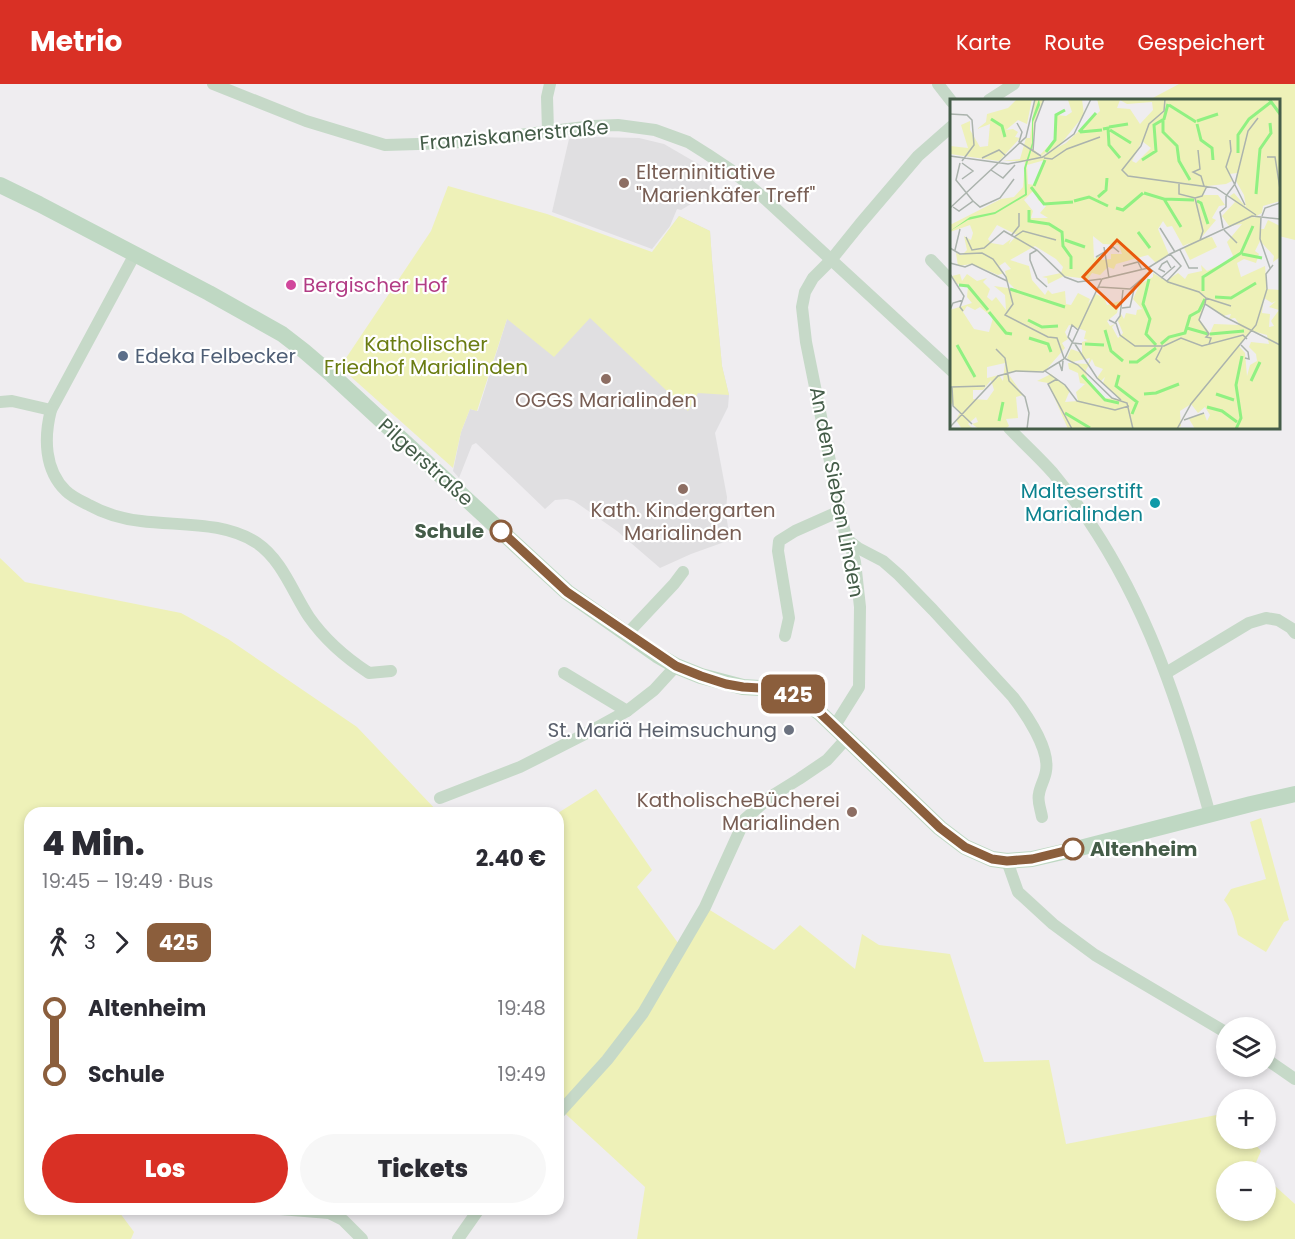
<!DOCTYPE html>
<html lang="de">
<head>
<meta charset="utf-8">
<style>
	:root { --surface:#fff; --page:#f7f7f7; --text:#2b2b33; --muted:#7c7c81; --accent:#d93025 }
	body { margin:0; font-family:Poppins,sans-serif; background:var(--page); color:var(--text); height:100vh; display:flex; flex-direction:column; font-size:22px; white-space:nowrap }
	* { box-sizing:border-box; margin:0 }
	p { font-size:20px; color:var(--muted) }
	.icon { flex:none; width:33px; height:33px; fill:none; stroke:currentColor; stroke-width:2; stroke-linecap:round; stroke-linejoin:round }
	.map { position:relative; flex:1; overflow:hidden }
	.details { position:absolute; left:24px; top:723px; width:540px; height:408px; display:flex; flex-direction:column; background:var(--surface); border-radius:18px; box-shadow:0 3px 9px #0003 }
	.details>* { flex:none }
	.badge { padding:0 12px; border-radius:9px; font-size:21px; line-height:39px }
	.buttons { position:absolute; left:1216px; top:933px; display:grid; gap:12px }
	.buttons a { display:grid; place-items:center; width:60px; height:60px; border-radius:50%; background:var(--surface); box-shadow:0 3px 9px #0003; font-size:30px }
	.map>.badge { position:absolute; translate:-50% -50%; box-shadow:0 0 0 3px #fff }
	.legs { display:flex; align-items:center; gap:9px; height:66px; padding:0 18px; font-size:20px }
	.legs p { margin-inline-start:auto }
	.overview { display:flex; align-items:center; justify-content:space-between; height:102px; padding:0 18px }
	h1 { font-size:33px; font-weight:800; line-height:45px }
	.cta { display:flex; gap:12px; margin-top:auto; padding:12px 18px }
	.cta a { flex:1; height:69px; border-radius:36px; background:var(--accent); color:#fff; font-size:24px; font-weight:800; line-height:69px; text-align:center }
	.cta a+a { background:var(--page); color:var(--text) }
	ul { padding:0 18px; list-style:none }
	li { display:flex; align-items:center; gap:21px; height:66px; font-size:22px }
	li i { display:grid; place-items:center; width:9px; height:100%; margin:0 8px; background:currentColor }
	li i::after { content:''; width:15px; height:15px; margin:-8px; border:4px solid; border-radius:50%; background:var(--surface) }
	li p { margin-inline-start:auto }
	li:first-child i { background:linear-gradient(#0000 50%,currentColor 0) }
	li:last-child i { background:linear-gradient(currentColor 50%,#0000 0) }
	header { display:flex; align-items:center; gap:36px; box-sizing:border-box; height:84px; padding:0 30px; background:var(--accent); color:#fff }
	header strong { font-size:28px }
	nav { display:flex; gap:33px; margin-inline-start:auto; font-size:21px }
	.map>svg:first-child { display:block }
	.education { fill:#e0dfe1 }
	.green { fill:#eef1b8 }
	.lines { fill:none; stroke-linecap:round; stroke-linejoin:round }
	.minor { stroke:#c6d9c8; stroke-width:12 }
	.secondary { stroke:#bfd8c3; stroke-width:16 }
	.line-1-casing { stroke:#fff; stroke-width:14 }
	.line-1 { stroke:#8b5e3c; stroke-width:9 }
	.education-dot { fill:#8d6e63; stroke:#fff; stroke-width:2 }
	.hotel-dot { fill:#d1479c; stroke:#fff; stroke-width:2 }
	.service-dot { fill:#5c6f8a; stroke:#fff; stroke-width:2 }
	.culture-dot { fill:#0f9aa8; stroke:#fff; stroke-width:2 }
	.stop-1-dot { fill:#fff; stroke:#8b5e3c; stroke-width:3 }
	.worship-dot { fill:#6b7280; stroke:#fff; stroke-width:2 }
	.labels { text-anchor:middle; stroke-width:4.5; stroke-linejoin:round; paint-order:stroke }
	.street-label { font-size:20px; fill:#445c48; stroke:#fff }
	.education-label { font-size:20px; fill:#785e54; stroke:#fff }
	.hotel-label { font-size:20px; fill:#b23c85; stroke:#fff; text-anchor:start }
	.park-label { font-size:20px; fill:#6a7c11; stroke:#fff }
	.service-label { font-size:20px; fill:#4e5e75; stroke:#fff; text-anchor:start }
	.culture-label { font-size:20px; fill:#0d838f; stroke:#fff; text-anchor:end }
	.stop-label { font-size:20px; font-weight:bold; fill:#445c48; stroke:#fff; text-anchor:end }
	.worship-label { font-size:20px; fill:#5b616d; stroke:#fff; text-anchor:end }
	.inset-river { fill:none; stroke:#90f182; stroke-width:3 }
	.inset-road { fill:none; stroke:#abb3ad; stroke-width:1.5 }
	.view { fill:#e8590c; fill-opacity:0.15; stroke:#e8590c; stroke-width:3 }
	.inset-edge { fill:none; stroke:#445c48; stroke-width:3 }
</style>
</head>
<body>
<header>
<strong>Metrio</strong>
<nav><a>Karte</a><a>Route</a><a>Gespeichert</a></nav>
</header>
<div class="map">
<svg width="1295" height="1155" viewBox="0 0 1295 1155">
	<rect width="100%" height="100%" fill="#efedf0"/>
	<!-- education -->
	<g class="education">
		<polygon points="593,53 639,54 664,60 707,85 714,106 681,126 677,125 670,142 652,165 552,128 569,55 575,54"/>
		<polygon points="679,132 710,147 712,176 722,282 729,311 728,323 715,349 727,413 726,430 730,456 691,470 660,484 617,447 574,417 567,415 555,416 545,425 476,359 472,361 459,394 453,387 461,348 470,325 478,327 507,235 590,234 653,168"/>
	</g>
	<!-- green -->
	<g class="green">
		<polygon points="1179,0 1295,0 1295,156 1279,152 1278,16 1149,16"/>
		<polygon points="448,102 547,130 652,168 679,132 710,147 712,176 722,282 729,311 698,309 688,327 590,234 554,273 507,235 477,327 470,325 461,348 453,384 340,283 431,147"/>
		<polygon points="0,474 25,498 181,529 228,555 357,643 439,729 30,729 30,1125 117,1125 134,1148 131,1155 0,1155"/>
		<polygon points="596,705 652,786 637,803 681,863 705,823 774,866 800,841 855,885 862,850 879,861 950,870 984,978 1049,976 1066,1060 1227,1029 1227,1054 1251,1055 1261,1067 1254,1083 1258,1087 1227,1088 1227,1126 1266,1126 1266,1094 1295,1120 1295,1155 637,1155 645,1103 558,1023 558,729"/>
		<path d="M 1261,734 L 1289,836 L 1284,838 L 1266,868 L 1238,851 C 1235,839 1233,826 1224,816 L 1231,805 L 1266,795 L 1250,738 Z"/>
	</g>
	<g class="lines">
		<!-- minor -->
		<g class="minor">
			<polyline points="213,0 306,37 385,61 451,59 593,42 618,41 655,46 688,58 707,70 731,86 763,113 952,287"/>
			<polyline points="938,0 952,18"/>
			<polyline points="989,16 1014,0"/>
			<polyline points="548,47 547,13 550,0"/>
			<path d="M 135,170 L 51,326 C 44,353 44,386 66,407 C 72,413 81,417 89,421 C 105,430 123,435 141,437 C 178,442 224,437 257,459 C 282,476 293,509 309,533 C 325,556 346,574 369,589 L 391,587"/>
			<polyline points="931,176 952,198"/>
			<polyline points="0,318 12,317 51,326"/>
			<path d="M 1009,344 C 1023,359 1039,373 1053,389 C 1137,490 1176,607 1210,731"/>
			<path d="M 849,457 L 858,464 L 883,477 L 899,491 L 933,526 L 1013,613 C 1026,630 1050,665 1046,687 C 1045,695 1040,702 1039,710 C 1037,717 1041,726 1042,733"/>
			<polyline points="627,550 674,500 683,488"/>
			<polyline points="785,552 789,534 778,467 779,457 795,447 840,427"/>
			<polyline points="564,589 627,627"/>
			<polyline points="1166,589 1249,539 1266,534 1278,536 1291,544 1295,549"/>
			<polyline points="834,643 859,603 860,523 855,478 849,457 845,449 840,427 806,258 802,223 805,208 813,194 831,176 860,140 918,72 952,42"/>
			<polyline points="440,714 520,683 587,649 627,627 654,606 676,582"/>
			<polyline points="1007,777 1018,808 1053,840 1095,871 1227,949"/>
			<polyline points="1266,975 1295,995"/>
			<polyline points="558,1030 607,976 643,929 705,823 745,735 770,713 799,695 827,676 846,655"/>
			<polyline points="280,1125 329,1129 343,1136 362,1155"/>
			<polyline points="458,1155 479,1125"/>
		</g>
		<!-- secondary -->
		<polyline class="secondary" points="0,101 39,120 209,209 282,250 304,267 332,291 567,508 657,571 676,582 701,592 743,603 779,605 792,610 820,629 940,744 965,763 992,775 1007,777 1032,775 1076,765 1251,720 1295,710"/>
	</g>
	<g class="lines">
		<defs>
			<polyline id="line-1" points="501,447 567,508 676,582 701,592 726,600 743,603 779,605 792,610 820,629 940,744 965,763 992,775 1007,777 1032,775 1073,765"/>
		</defs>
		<!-- line-1 casing -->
		<use href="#line-1" class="line-1-casing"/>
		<!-- line-1 -->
		<use href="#line-1" class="line-1"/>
	</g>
	<!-- markers -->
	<g class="education-dot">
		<circle cx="624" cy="99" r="6"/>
		<circle cx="606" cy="295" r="6"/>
		<circle cx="683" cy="405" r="6"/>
		<circle cx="852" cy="728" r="6"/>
	</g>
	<circle class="hotel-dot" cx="291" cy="201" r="6"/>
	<circle class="service-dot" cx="123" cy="272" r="6"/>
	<circle class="culture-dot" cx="1155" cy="419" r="6"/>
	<g class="stop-1-dot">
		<circle cx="501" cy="447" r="10"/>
		<circle cx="1073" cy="765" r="10"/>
	</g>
	<circle class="worship-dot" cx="789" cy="646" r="6"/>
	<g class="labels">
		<!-- street labels -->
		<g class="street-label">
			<text transform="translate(514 51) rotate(-5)" y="7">Franziskanerstraße</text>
			<text transform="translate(426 378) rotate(42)" y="7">Pilgerstraße</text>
			<text transform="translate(837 408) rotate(79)" y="7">An den Sieben Linden</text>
		</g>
		<!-- education labels -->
		<g class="education-label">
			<text x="636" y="95" text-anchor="start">Elterninitiative<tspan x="636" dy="23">"Marienkäfer Treff"</tspan></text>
			<text x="606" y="323">OGGS Marialinden</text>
			<text x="683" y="433">Kath. Kindergarten<tspan x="683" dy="23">Marialinden</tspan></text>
			<text x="840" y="723" text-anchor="end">KatholischeBücherei<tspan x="840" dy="23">Marialinden</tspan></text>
		</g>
		<!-- hotel labels -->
		<g class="hotel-label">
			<text x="303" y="208">Bergischer Hof</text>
		</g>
		<!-- park labels -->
		<g class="park-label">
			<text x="426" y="267">Katholischer<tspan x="426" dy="23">Friedhof Marialinden</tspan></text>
		</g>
		<!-- service labels -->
		<g class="service-label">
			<text x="135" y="279">Edeka Felbecker</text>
		</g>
		<!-- culture labels -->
		<g class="culture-label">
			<text x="1143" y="414">Malteserstift<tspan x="1143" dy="23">Marialinden</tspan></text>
		</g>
		<!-- stop labels -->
		<g class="stop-label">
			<text x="484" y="454">Schule</text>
			<text x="1090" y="772" text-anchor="start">Altenheim</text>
		</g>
		<!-- worship labels -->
		<g class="worship-label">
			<text x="777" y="653">St. Mariä Heimsuchung</text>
		</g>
	</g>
	<!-- overview -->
	<g transform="translate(950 15)">
		<rect width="330" height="330" fill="#efedf0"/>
		<path d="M 67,0 L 82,0 L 77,25 L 68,21 L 56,31 L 63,30 L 68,33 L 65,38 L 70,39 L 49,62 L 0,55 L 0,47 L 18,49 L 11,26 L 20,22 L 20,31 L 30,48 L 38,47 L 40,25 L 27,30 L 36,23 L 37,15 L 58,9 ZM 85,0 L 94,0 L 85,22 L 83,50 L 90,56 L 104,41 L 107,16 L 116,17 L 122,13 L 118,1 L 113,0 L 132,0 L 134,16 L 110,46 L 78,64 L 116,44 L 150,12 L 147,0 L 330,0 L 330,102 L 313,107 L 312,114 L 303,119 L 311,117 L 310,130 L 314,130 L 318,121 L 330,127 L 330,158 L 323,163 L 324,157 L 310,142 L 305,152 L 309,155 L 306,164 L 294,160 L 287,164 L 291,178 L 315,167 L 317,190 L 330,191 L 330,330 L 245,330 L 239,320 L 254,314 L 257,322 L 260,316 L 255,308 L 248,314 L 241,305 L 230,312 L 231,327 L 227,330 L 118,330 L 98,284 L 87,282 L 101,275 L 120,291 L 115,303 L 128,302 L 126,293 L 135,285 L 130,284 L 128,274 L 119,270 L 118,264 L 138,265 L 140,259 L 122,263 L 117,259 L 121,250 L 132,254 L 132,243 L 138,241 L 134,240 L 136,232 L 119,226 L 115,233 L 118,240 L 112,244 L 115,249 L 95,272 L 57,273 L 73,296 L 66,298 L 68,319 L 56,320 L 59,327 L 55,330 L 29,330 L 22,325 L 28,323 L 26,318 L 18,325 L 23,330 L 12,330 L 6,321 L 10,313 L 0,303 L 0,211 L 22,204 L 17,198 L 18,187 L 7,185 L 2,177 L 10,175 L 12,182 L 17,175 L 27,182 L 37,179 L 33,183 L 40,190 L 37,198 L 42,202 L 46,198 L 56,211 L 55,196 L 44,187 L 65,190 L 57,182 L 55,172 L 61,170 L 55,163 L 49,167 L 54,174 L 48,176 L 22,165 L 8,167 L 6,154 L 12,156 L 17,151 L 14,137 L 21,141 L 23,134 L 20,126 L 0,133 L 0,126 L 51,100 L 64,98 L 73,88 L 75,62 L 52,62 L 70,60 L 76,39 L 80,39 ZM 170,1 L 177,5 L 202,3 L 203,11 L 190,25 L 180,10 L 167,9 ZM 192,42 L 201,49 L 186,64 L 182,62 ZM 95,61 L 84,86 L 78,85 L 77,66 ZM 287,74 L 286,82 L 294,96 L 296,108 L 284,94 L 280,97 L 285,103 L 272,117 L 279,127 L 292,125 L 277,143 L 284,159 L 257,172 L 251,166 L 252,172 L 238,175 L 235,180 L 228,174 L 216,182 L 203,174 L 203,178 L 190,185 L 183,200 L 192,210 L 187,211 L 186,216 L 176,214 L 174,220 L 171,215 L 168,222 L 173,234 L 168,239 L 162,228 L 165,225 L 160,227 L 157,222 L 167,214 L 170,202 L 157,206 L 154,199 L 146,195 L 138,205 L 140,200 L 128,194 L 121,206 L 116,205 L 115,192 L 102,195 L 98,191 L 95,196 L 82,181 L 79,167 L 60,161 L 85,147 L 106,160 L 113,168 L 111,174 L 92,178 L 97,179 L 98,185 L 114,177 L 138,180 L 142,174 L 150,176 L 158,168 L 164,170 L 166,165 L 198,156 L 206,164 L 219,156 L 208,130 L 213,122 L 217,128 L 222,127 L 233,147 L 240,144 L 234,149 L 240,161 L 267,148 L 262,138 L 250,140 L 266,121 L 262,119 L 269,107 L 275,106 L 268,96 L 253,96 L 257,87 L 276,85 L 282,82 L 279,75 ZM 85,90 L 88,101 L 96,107 L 90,114 L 98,119 L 81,119 L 83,112 L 74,101 ZM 47,126 L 67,136 L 59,145 L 61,140 L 53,146 L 41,144 L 38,140 ZM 143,137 L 153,145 L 169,146 L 172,155 L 161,155 L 161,160 L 152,161 L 148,156 L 144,160 ZM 314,199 L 322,204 L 326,202 L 319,208 L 329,211 L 321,222 L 324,227 L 319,228 L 320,215 L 312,214 ZM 255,205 L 273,217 L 281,215 L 279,220 L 285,219 L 290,226 L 264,225 L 260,234 L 249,220 ZM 17,207 L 25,211 L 30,208 L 43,219 L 39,233 L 24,230 L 13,213 ZM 302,232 L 317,236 L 319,245 L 301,243 L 299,248 L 306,255 L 307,262 L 300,266 L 297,277 L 295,254 L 289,247 ZM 142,260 L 145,267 L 153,270 L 147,279 L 151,282 L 155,278 L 153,284 L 169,300 L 154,299 L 137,281 L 136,271 ZM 55,264 L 53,282 L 49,276 L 37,279 L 37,268 ZM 41,281 L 44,291 L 37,301 L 23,300 L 23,291 L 33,291 Z" fill="#eef1b8" fill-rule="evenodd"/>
		<path d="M 89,0 L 90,6 L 83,23 L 83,46 L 76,69 L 77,96 L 45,115 L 18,121 L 0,132 L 20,118 L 45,113 L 75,95 L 74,69 L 82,44 L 82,20 Z" fill="#90f182"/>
		<path class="inset-river" d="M 319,0 L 330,15M 219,6 L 246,23M 41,20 L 52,27 L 55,38M 213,22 L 213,33 L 227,47 L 229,62 L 240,81M 247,22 L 268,15M 247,25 L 251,41 L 262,49 L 263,61M 159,28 L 178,25M 153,30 L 158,29 L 159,46 L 170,59M 160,31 L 181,44M 129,33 L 146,14M 130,33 L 152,31M 96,53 L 105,41 L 106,16 L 115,11M 288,54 L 288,36 L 299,20 L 321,3M 192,61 L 206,52 L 204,26 L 214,20 L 218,5M 84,87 L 95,61M 81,88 L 94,105 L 123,103M 194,94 L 214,100 L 231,128M 306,95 L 310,50 L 321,34 L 320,24M 148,98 L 156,91 L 157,79M 214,100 L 244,101M 124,102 L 139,98 L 158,107M 247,102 L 251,104 L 258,125M 166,109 L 173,111 L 193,94M 79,111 L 79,122 L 99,125 L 112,133 L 113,147 L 121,158 L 121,170M 188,133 L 200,149M 115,141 L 135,148M 292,155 L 312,159M 199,180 L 193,205 L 200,220 L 196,235 L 206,246M 9,186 L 18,187 L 38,211M 60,190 L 115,208M 253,192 L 253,178 L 291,154 L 303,127M 265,198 L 281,199 L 306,184M 39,213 L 56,234 L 62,235M 78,221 L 92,228 L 108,227M 237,229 L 258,235M 155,231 L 161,252 L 173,262M 260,235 L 294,232M 79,239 L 98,245 L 101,253M 135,245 L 154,246M 211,245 L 219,238 L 235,234 L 240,217 L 249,212 L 255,200M 7,246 L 25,278M 179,263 L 187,263 L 206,249M 132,276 L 155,301 L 169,304M 169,276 L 166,287 L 187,303 L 182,315M 301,282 L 310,263M 194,295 L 206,294 L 229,285M 266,295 L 284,301M 257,308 L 272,312 L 287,323M 115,314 L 140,329M 49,322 L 53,303M 286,330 L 291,319 L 286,286 L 292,257"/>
		<path class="inset-road" d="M 215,0 L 214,12 L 199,25 L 191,47 L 172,71 L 178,77 L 266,89 L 306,116M 0,15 L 17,16 L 22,21 L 24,46 L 12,62M 67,24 L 72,33 L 69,43 L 91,57M 280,41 L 281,52 L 276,68 L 295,106M 248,51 L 250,70 L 243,73 L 251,77 L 254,87M 83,52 L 85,24 L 94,0M 0,57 L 58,65 L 93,58 L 124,35 L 141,0M 317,58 L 325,58 L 330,90M 32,59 L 49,51 L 56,57M 94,59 L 102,60 L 117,50 L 150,38M 12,64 L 23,72 L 12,80M 41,71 L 53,79 L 65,66M 229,85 L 229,95 L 245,99 L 252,97 L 257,87M 276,97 L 285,85 L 298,32 L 308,19M 245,99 L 253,132 L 250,141M 23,102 L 30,108 L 50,99 L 64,80M 3,108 L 9,112 L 23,102 L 6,81 L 10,64M 0,109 L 76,38 L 85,0M 312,117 L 315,109 L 330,104M 311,118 L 310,140 L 320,169M 210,129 L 225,153M 273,129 L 270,113 L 276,108 L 276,97M 274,131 L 287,144M 61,137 L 69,127 L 69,114M 16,138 L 22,151 L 34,149 L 54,132 L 87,151 L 115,178 L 128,183 L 151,180M 64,138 L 73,132 L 106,141M 154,148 L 159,179M 0,149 L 10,155 L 32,154 L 43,160 L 56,178 L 63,205 L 55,216 L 98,238 L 107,239 L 114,259M 5,151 L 10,130M 87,151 L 80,155 L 80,161 L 87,179 L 97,188M 230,151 L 239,169 L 248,169M 146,158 L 163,148 L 169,153M 0,164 L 15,168 L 22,165 L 57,182M 173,167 L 188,163 L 192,171M 199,169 L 218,183 L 249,193 L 256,199 L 255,205 L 275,218 L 330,246M 215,173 L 209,170 L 212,165 L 217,162 L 221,169M 0,175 L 14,197 L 10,208 L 13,212M 211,179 L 225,167M 217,182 L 231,167 L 220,155M 149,188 L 180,190 L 201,172M 256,199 L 281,207M 255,205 L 249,221 L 259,235 L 256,238 L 261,239 L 259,245M 172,209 L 180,208 L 185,186M 0,211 L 3,204 L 13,201M 159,221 L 165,224 L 170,217 L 173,191M 166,224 L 170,236 L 185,247 L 214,247 L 231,239 L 252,247 L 293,236 L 297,240M 128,231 L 122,226 L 118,238 L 123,244 L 132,245M 125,245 L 147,279 L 171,301M 291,246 L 298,253 L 299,260 L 295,259M 46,250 L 55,259 L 59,282 L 75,298 L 79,314 L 77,330M 114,259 L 128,266 L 162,299 L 177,304 L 183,330M 115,259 L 152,180 L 198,169 L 220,155 L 302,117 L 330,120M 109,263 L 112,272 L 113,262M 210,264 L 206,260 L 212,248M 95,272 L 115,286 L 127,302M 107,280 L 98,285 L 122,330M 1,288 L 35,287M 2,288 L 3,307 L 22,325M 127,302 L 165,311 L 179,307M 234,321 L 254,314M 0,328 L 48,277 L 66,272 L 93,273 L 114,260M 227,330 L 241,305 L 306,226 L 317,190 L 316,175 L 323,166"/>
		<path class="view" d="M 167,141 L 201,172 L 166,209 L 133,178 Z"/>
		<rect width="330" height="330" class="inset-edge"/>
	</g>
</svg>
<div class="buttons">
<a><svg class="icon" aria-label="layers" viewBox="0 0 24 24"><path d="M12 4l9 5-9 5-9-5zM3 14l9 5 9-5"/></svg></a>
<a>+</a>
<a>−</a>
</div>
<b class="badge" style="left:793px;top:610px;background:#8b5e3c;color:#fff">425</b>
<section class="details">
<div class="overview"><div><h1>4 Min.</h1><p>19:45 – 19:49 · Bus</p></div><b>2.40 €</b></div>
<div class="legs"><svg class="icon" aria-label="walk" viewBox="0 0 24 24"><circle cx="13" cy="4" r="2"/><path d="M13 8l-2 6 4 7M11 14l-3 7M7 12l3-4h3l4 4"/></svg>3<svg class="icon" aria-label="forward" viewBox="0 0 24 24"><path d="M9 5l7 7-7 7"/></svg><b class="badge" style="background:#8b5e3c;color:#fff">425</b></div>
<ul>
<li><i style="color:#8b5e3c"></i><b>Altenheim</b><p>19:48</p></li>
<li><i style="color:#8b5e3c"></i><b>Schule</b><p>19:49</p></li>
</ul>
<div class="cta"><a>Los</a><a>Tickets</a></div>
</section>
</div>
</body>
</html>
